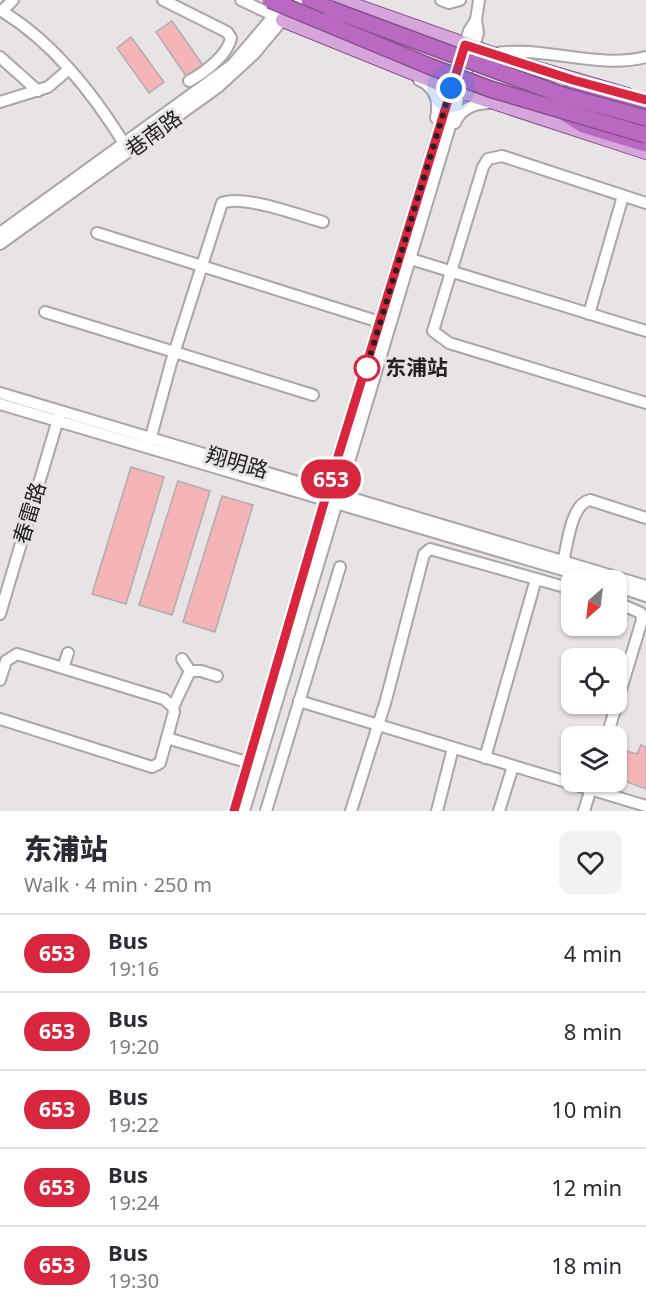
<!DOCTYPE html>
<html lang="en">
<head>
<meta charset="utf-8">
<style>
	:root { --surface:#fff; --page:#f2f2f3; --text:#2b2b33; --muted:#7c7c81; --line:#e1e1e2 }
	body { margin:0; font-family:"Noto Sans","Noto Sans SC",sans-serif; background:var(--page); color:var(--text); height:100vh; display:flex; flex-direction:column; font-size:22px; white-space:nowrap }
	* { box-sizing:border-box; margin:0 }
	p { font-size:20px; color:var(--muted) }
	.icon { flex:none; width:33px; height:33px; fill:none; stroke:currentColor; stroke-width:2; stroke-linecap:round; stroke-linejoin:round }
	.map { position:relative; height:811px; overflow:hidden }
	.sheet { display:flex; flex-direction:column; background:var(--surface); flex:1 }
	.sheet>* { flex:none }
	.badge { padding:0 12px; border-radius:20px; font-size:21px; line-height:39px }
	.needle { width:39px; rotate:208deg }
	.tools { position:absolute; left:561px; top:570px; display:grid; gap:12px }
	.tools a { display:grid; place-items:center; width:66px; height:66px; border-radius:12px; background:var(--surface); box-shadow:0 2px 4px #0004; font-size:30px }
	.you { position:absolute; width:30px; height:30px; margin:-15px; border:4px solid #fff; border-radius:50%; background:#1a73e8; box-shadow:0 0 0 9px #1a73e833 }
	.map>.badge { position:absolute; translate:-50% -50%; box-shadow:0 0 0 3px #fff }
	.round { display:grid; place-items:center; flex:none; width:63px; height:63px; border-radius:12px; background:var(--page) }
	.summary { display:flex; align-items:center; justify-content:space-between; height:102px; padding:0 24px }
	h1 { font-size:28px; font-weight:800; line-height:45px }
	ul { padding:0; list-style:none }
	li { display:flex; align-items:center; gap:18px; height:78px; padding:0 24px; border-top:2px solid var(--line) }
	li div { flex:1 }
	li b { display:block; font-size:22px }
	li em { font-style:normal }
	li .badge { min-width:66px; font-weight:700; text-align:center }
	.map>svg:first-child { display:block }
	.building { fill:#f4b4b8; stroke:#b1adad; stroke-width:1.5 }
	.lines { fill:none; stroke-linecap:round; stroke-linejoin:round }
	.minor-casing { stroke:#aaa6a7; stroke-width:14 }
	.major-casing { stroke:#85508b; stroke-width:16 }
	.highway-casing { stroke:#85508b; stroke-width:18 }
	.minor { stroke:#fff; stroke-width:10 }
	.major { stroke:#d6a5db; stroke-width:14 }
	.highway { stroke:#ba69c3; stroke-width:15 }
	.highway-bridge-casing { stroke:#85508b; stroke-width:18; stroke-linecap:butt }
	.highway-bridge { stroke:#ba69c3; stroke-width:15 }
	.line-casing { stroke:#fff; stroke-width:14 }
	.line { stroke:#d7263d; stroke-width:9 }
	.walk { stroke:#232122; stroke-width:6; stroke-dasharray:0 10.8 }
	.stop-dot { fill:#fff; stroke:#d7263d; stroke-width:3 }
	.labels { text-anchor:middle; stroke-width:6; stroke-linejoin:round; paint-order:stroke }
	.street-label { font-size:21px; fill:#232122; stroke:#e8e4e6 }
	.stop-label { font-size:21px; font-weight:bold; fill:#232122; stroke:#e8e4e6; text-anchor:start }
</style>
</head>
<body>
<div class="map">
<svg width="646" height="811" viewBox="0 0 646 811">
	<rect width="100%" height="100%" fill="#e8e4e6"/>
	<!-- building -->
	<g class="building">
		<polygon points="172,21 203,65 186,76 156,32"/>
		<polygon points="131,37 164,82 149,93 117,48"/>
		<polygon points="131,467 164,477 126,604 92,594"/>
		<polygon points="178,481 210,491 172,615 139,605"/>
		<polygon points="222,496 253,505 215,632 183,622"/>
		<polygon points="641,745 646,747 646,789 622,780 620,786 609,782 616,782 616,748 637,754"/>
	</g>
	<g class="lines">
		<defs>
			<g id="minor">
				<path d="M 163,0 L 227,32 L 231,38 C 228,55 204,73 189,81"/>
				<polyline points="241,0 279,18"/>
				<polyline points="441,0 449,3 460,0"/>
				<path d="M 0,10 C 54,42 96,97 128,150"/>
				<polyline points="2,11 13,0"/>
				<path d="M 492,54 C 540,44 597,70 646,57"/>
				<polyline points="0,57 38,91"/>
				<path d="M 419,80 C 435,87 440,100 436,118"/>
				<polyline points="0,102 48,87 69,69"/>
				<path d="M 455,123 C 461,108 475,103 491,103"/>
				<polyline points="646,203 502,156 488,159 483,167 433,331 449,343 646,403"/>
				<polyline points="0,233 232,65 287,0"/>
				<polyline points="97,233 386,324"/>
				<polyline points="0,244 218,87 254,54 299,0"/>
				<polyline points="404,257 646,331"/>
				<polyline points="45,312 313,395"/>
				<polyline points="589,314 623,196"/>
				<polyline points="0,393 646,586"/>
				<polyline points="0,404 597,580"/>
				<path d="M 149,444 L 171,363 L 222,203 C 242,194 301,216 323,222"/>
				<path d="M 562,567 C 567,549 570,504 590,500 L 646,518"/>
				<polyline points="616,586 646,596"/>
				<polyline points="0,614 59,416"/>
				<polyline points="182,659 190,671"/>
				<polyline points="63,668 68,653"/>
				<polyline points="0,680 6,661 17,654 164,699 173,707 174,712 160,763 152,767 0,719"/>
				<polyline points="299,701 646,806"/>
				<polyline points="173,707 190,671 201,671 217,676"/>
				<polyline points="607,736 642,620 641,613 616,602"/>
				<polyline points="167,738 253,764"/>
				<polyline points="485,758 536,579"/>
				<polyline points="234,811 328,489 469,31 476,20 479,0"/>
				<polyline points="244,811 478,33 476,20"/>
				<polyline points="266,811 340,567"/>
				<polyline points="351,811 386,700 424,554 430,549 572,589"/>
				<polyline points="437,811 453,748"/>
				<polyline points="499,811 513,766"/>
				<polyline points="584,811 593,782"/>
			</g>
			<g id="major">
				<polyline points="339,0 521,64 627,95"/>
				<polyline points="283,20 451,88 646,152"/>
			</g>
			<g id="highway">
				<polyline points="309,0 330,9"/>
				<polyline points="562,95 582,91 646,107"/>
				<polyline points="564,113 583,125 646,144"/>
			</g>
		</defs>
		<!-- minor casing -->
		<use href="#minor" class="minor-casing"/>
		<!-- major casing -->
		<use href="#major" class="major-casing"/>
		<!-- highway casing -->
		<use href="#highway" class="highway-casing"/>
		<!-- minor -->
		<use href="#minor" class="minor"/>
		<!-- major -->
		<use href="#major" class="major"/>
		<!-- highway -->
		<use href="#highway" class="highway"/>
		<defs>
			<g id="highway-bridge">
				<polyline points="270,0 429,66 490,89 646,135"/>
				<polyline points="330,9 562,95 646,118"/>
			</g>
		</defs>
		<!-- highway-bridge casing -->
		<use href="#highway-bridge" class="highway-bridge-casing"/>
		<!-- highway-bridge -->
		<use href="#highway-bridge" class="highway-bridge"/>
	</g>
	<g class="lines">
		<defs>
			<polyline id="line" points="234,811 328,489 465,45 573,80 646,100"/>
		</defs>
		<!-- line casing -->
		<use href="#line" class="line-casing"/>
		<!-- line -->
		<use href="#line" class="line"/>
		<!-- walk -->
		<polyline class="walk" points="367,368 364,376 451,88"/>
	</g>
	<!-- markers -->
	<circle class="stop-dot" cx="367" cy="368" r="12"/>
	<g class="labels">
		<!-- street labels -->
		<g class="street-label">
			<text transform="translate(154 134) rotate(-36)" y="7">巷南路</text>
			<text transform="translate(237 463) rotate(16)" y="7">翔明路</text>
			<text transform="translate(30 513) rotate(-73)" y="7">春雷路</text>
		</g>
		<!-- stop labels -->
		<g class="stop-label">
			<text x="385" y="375">东浦站</text>
		</g>
	</g>
</svg>
<div class="tools">
<a><svg class="needle" viewBox="-14 -14 28 28"><path d="M0-13l5 13h-10z" fill="#e53935"/><path d="M0 13l5-13h-10z" fill="#7c7c81"/></svg></a>
<a><svg class="icon" aria-label="locate" viewBox="0 0 24 24"><circle cx="12" cy="12" r="6"/><path d="M12 2v4M12 18v4M2 12h4M18 12h4"/></svg></a>
<a><svg class="icon" aria-label="layers" viewBox="0 0 24 24"><path d="M12 4l9 5-9 5-9-5zM3 14l9 5 9-5"/></svg></a>
</div>
<div class="you" style="left:451px;top:88px"></div>
<b class="badge" style="left:331px;top:479px;background:#d7263d;color:#fff">653</b>
</div>
<section class="sheet">
<div class="summary"><div><h1>东浦站</h1><p>Walk · 4 min · 250 m</p></div><a class="round"><svg class="icon" aria-label="heart" viewBox="0 0 24 24"><path d="M12 20l-8-8c-3-5 5-10 8-4 3-6 11-1 8 4z"/></svg></a></div>
<ul>
<li><span class="badge" style="background:#d7263d;color:#fff">653</span><div><b>Bus</b><p>19:16</p></div><em>4 min</em></li>
<li><span class="badge" style="background:#d7263d;color:#fff">653</span><div><b>Bus</b><p>19:20</p></div><em>8 min</em></li>
<li><span class="badge" style="background:#d7263d;color:#fff">653</span><div><b>Bus</b><p>19:22</p></div><em>10 min</em></li>
<li><span class="badge" style="background:#d7263d;color:#fff">653</span><div><b>Bus</b><p>19:24</p></div><em>12 min</em></li>
<li><span class="badge" style="background:#d7263d;color:#fff">653</span><div><b>Bus</b><p>19:30</p></div><em>18 min</em></li>
</ul>
</section>
</body>
</html>
